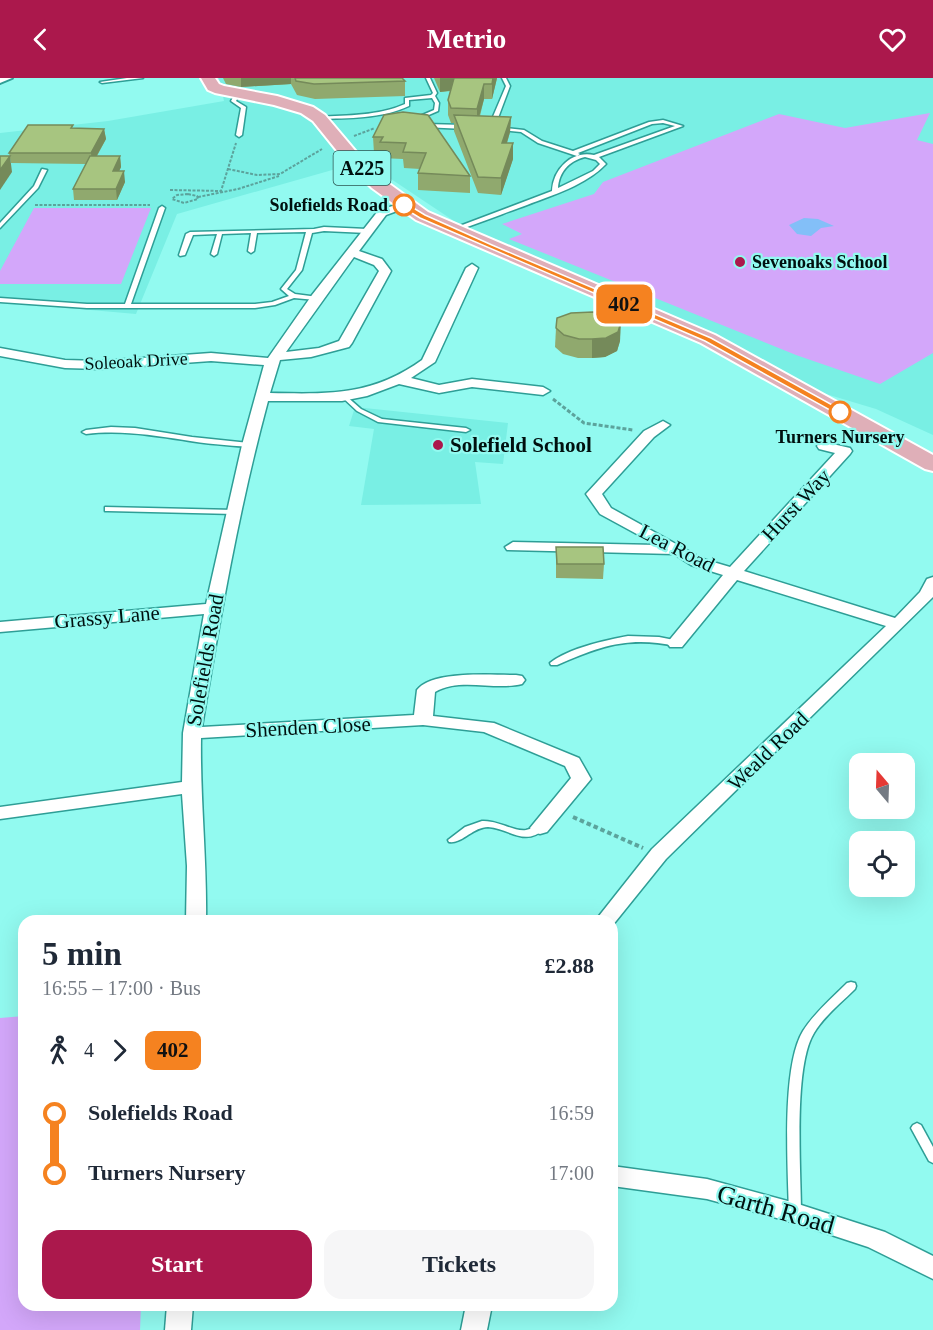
<!DOCTYPE html>
<html lang="en">
<head>
<meta charset="utf-8">
<style>
	:root { --surface:#fff; --page:#f6f6f7; --text:#1f2937; --muted:#747a83; --accent:#ab184c }
	body { margin:0; font-family:"Times New Roman",serif; background:var(--page); color:var(--text); height:100vh; display:flex; flex-direction:column; font-size:22px; white-space:nowrap }
	* { box-sizing:border-box; margin:0 }
	p { font-size:20px; color:var(--muted) }
	.icon { flex:none; width:33px; height:33px; fill:none; stroke:currentColor; stroke-width:2; stroke-linecap:round; stroke-linejoin:round }
	.map { position:relative; flex:1; overflow:hidden }
	.sheet { position:absolute; left:18px; top:837px; width:600px; height:396px; display:flex; flex-direction:column; background:var(--surface); border-radius:18px; box-shadow:0 6px 24px #0002 }
	.sheet>* { flex:none }
	.badge { padding:0 12px; border-radius:9px; font-size:21px; line-height:39px }
	.needle { width:39px; rotate:341deg }
	.tools { position:absolute; left:849px; top:675px; display:grid; gap:12px }
	.tools a { display:grid; place-items:center; width:66px; height:66px; border-radius:12px; background:var(--surface); box-shadow:0 6px 24px #0002; font-size:30px }
	.map>.badge { position:absolute; translate:-50% -50%; box-shadow:0 0 0 3px #fff }
	.legs { display:flex; align-items:center; gap:9px; height:66px; padding:0 24px; font-size:20px }
	.legs p { margin-inline-start:auto }
	.summary { display:flex; align-items:center; justify-content:space-between; height:102px; padding:0 24px }
	h1 { font-size:33px; font-weight:700; line-height:45px }
	.primary-button { display:flex; gap:12px; margin-top:auto; padding:12px 24px }
	.primary-button a { flex:1; height:69px; border-radius:18px; background:var(--accent); color:#fff; font-size:24px; font-weight:700; line-height:69px; text-align:center }
	.primary-button a+a { background:var(--page); color:var(--text) }
	ul { padding:0 24px; list-style:none }
	li { display:flex; align-items:center; gap:21px; height:60px; font-size:22px }
	li i { display:grid; place-items:center; width:9px; height:100%; margin:0 8px; background:currentColor }
	li i::after { content:''; width:15px; height:15px; margin:-8px; border:4px solid; border-radius:50%; background:var(--surface) }
	li p { margin-inline-start:auto }
	li:first-child i { background:linear-gradient(#0000 50%,currentColor 0) }
	li:last-child i { background:linear-gradient(currentColor 50%,#0000 0) }
	header { display:flex; justify-content:space-between; align-items:center; height:78px; padding:0 24px; background:var(--accent); color:#fff; font-size:27px; font-weight:700 }
	.map>svg:first-child { display:block }
	.built { fill:#79efe4 }
	.green { fill:#d3a7fa }
	.water { fill:#83bff8 }
	.lines { fill:none; stroke-linecap:round; stroke-linejoin:round }
	.service-casing { stroke:#2e9e96; stroke-width:3 }
	.minor-casing { stroke:#2e9e96; stroke-width:3 }
	.tertiary-casing { stroke:#2e9e96; stroke-width:4 }
	.primary-casing { stroke:#fff; stroke-width:4 }
	.path-far2 { stroke:#5ca39c; stroke-width:2; stroke-dasharray:3 1.5; stroke-linecap:butt }
	.path-far1 { stroke:#5ca39c; stroke-width:3; stroke-dasharray:4 2; stroke-linecap:butt }
	.path { stroke:#5ca39c; stroke-width:4; stroke-dasharray:4.5 3; stroke-linecap:butt }
	.service { fill:#fff; fill-rule:evenodd }
	.minor { fill:#fff; fill-rule:evenodd }
	.tertiary { fill:#fff; fill-rule:evenodd }
	.primary { fill:#dfafb8; fill-rule:evenodd }
	.wall { fill:#90a96e }
	.shaded-wall { fill:#758a5a }
	.building { fill:#a7c580; stroke:#758a5a; stroke-width:1.5 }
	.line-1 { fill:#f58220; stroke:#fff; stroke-width:1.5 }
	.stop-1-dot { fill:#fff; stroke:#f58220; stroke-width:3 }
	.poi-dot { fill:#ab184c; stroke:#92faf0; stroke-width:2 }
	.labels { text-anchor:middle; stroke-width:4.5; stroke-linejoin:round; paint-order:stroke }
	.far-stop-label { font-size:18px; font-weight:bold; fill:#00100f; stroke:#92faf0; text-anchor:end }
	.far-poi-label { font-size:18px; font-weight:bold; fill:#00100f; stroke:#92faf0; text-anchor:start }
	.far-street-label { font-size:18px; fill:#00100f; stroke:#92faf0 }
	.shield { fill:#92faf0; stroke:#2c5652; stroke-width:1.5 }
	.shield-label { font-size:20px; font-weight:bold; fill:#00100f }
	.poi-label { font-size:21px; font-weight:bold; fill:#00100f; stroke:#92faf0; text-anchor:start }
	.street-label { font-size:21px; fill:#00100f; stroke:#92faf0 }
	.near-street-label { font-size:26px; fill:#00100f; stroke:#92faf0 }
</style>
</head>
<body>
<header><svg class="icon" aria-label="back" viewBox="0 0 24 24"><path d="M15 5l-7 7 7 7"/></svg>Metrio<svg class="icon" aria-label="heart" viewBox="0 0 24 24"><path d="M12 20l-8-8c-3-5 5-10 8-4 3-6 11-1 8 4z"/></svg></header>
<div class="map">
<svg width="933" height="1252" viewBox="0 0 933 1252">
	<rect width="100%" height="100%" fill="#92faf0"/>
	<!-- built -->
	<g class="built">
		<polygon points="219,0 933,0 933,357 876,331 816,313 714,259 457,145 364,83 177,136 136,236 0,224 0,55 108,43 224,23"/>
		<polygon points="355,329 508,345 503,386 475,384 481,426 361,427 374,351 349,348"/>
	</g>
	<!-- green -->
	<g class="green">
		<polygon points="930,35 917,62 933,66 933,275 880,306 796,277 509,161 522,156 502,146 594,116 603,104 779,36 845,50"/>
		<polygon points="34,130 151,130 121,206 0,206 0,193"/>
		<polygon points="24,938 24,1227 141,1227 140,1252 0,1252 0,940"/>
	</g>
	<!-- water -->
	<polygon class="water" points="804,140 818,141 834,148 821,150 811,158 797,156 789,147"/>
	<g class="lines">
		<defs>
			<g id="service">
				<polygon points="127,0 143,0 102,5 100,4"/>
				<path d="M 426,0 L 430,0 L 437,15 L 435,18 L 439,25 L 438,33 L 417,42 L 413,41 L 434,32 L 435,25 L 432,20 L 409,22 L 409,28 C 381,41 349,40 319,41 L 317,40 L 319,39 C 348,37 378,38 405,26 L 405,20 L 431,17 L 433,15 Z"/>
				<polygon points="502,0 506,0 510,8 495,48 492,50 489,48 506,8"/>
				<polygon points="235,16 239,17 236,23 246,29 242,57 239,59 236,57 241,30 231,23"/>
				<path d="M 663,42 L 683,48 L 599,79 L 606,86 C 586,107 553,117 527,127 C 502,136 477,146 452,154 L 449,152 L 552,113 C 553,91 572,72 594,77 L 675,48 L 663,45 L 652,46 L 578,75 L 580,76 L 577,78 L 538,65 L 521,54 L 500,52 L 497,50 L 498,49 L 524,52 L 542,63 L 573,73 L 649,44 ZM 585,79 L 596,82 L 600,86 L 593,93 L 558,110 C 559,94 569,83 585,79 Z"/>
				<polygon points="425,46 465,47 468,49 465,51 423,49 423,47"/>
				<polygon points="42,91 47,92 38,110 0,150 0,145 34,108"/>
				<polygon points="162,128 165,130 131,226 255,226 272,224 289,218 281,211 296,192 306,154 257,155 254,173 251,175 248,173 251,155 222,156 217,176 214,178 211,176 217,156 193,157 185,177 180,178 179,177 186,156 190,154 314,151 324,149 367,151 370,153 367,155 324,153 312,155 302,192 287,211 295,216 318,219 319,220 316,222 294,220 275,227 255,230 87,230 0,224 0,220 87,226 125,226 159,130"/>
				<polygon points="345,317 361,331 382,341 466,350 470,352 466,354 378,344 357,333 342,319"/>
				<path d="M 111,349 L 135,350 L 192,359 L 249,365 L 253,367 L 249,369 C 227,367 205,366 184,362 C 151,357 120,352 86,356 L 82,354 L 86,352 Z"/>
				<polygon points="105,429 235,432 239,434 235,436 108,433 105,433"/>
				<path d="M 628,558 L 659,559 L 679,563 L 680,565 L 676,568 C 628,558 601,568 557,587 L 551,587 L 550,585 C 567,571 606,562 628,558 Z"/>
				<path d="M 482,743 C 498,742 514,754 526,752 C 531,751 535,748 540,747 L 545,750 C 525,770 509,750 488,749 C 473,749 462,766 449,764 L 448,762 L 465,749 Z"/>
				<path d="M 851,904 L 855,905 L 856,908 L 855,911 C 841,925 824,938 814,955 C 793,989 801,1093 801,1135 L 799,1139 L 795,1140 L 791,1139 L 789,1135 C 788,1091 781,989 803,953 C 815,934 832,920 847,905 Z"/>
				<polygon points="917,1045 921,1047 933,1069 933,1085 929,1083 911,1050 913,1047"/>
			</g>
			<g id="minor">
				<path d="M 404,124 L 408,125 L 408,129 L 386,137 L 359,173 L 382,181 L 391,193 L 352,265 L 349,269 L 311,279 L 280,282 L 270,315 C 329,316 372,318 422,282 L 466,190 L 472,186 L 478,190 L 435,284 L 411,300 L 439,307 L 472,301 L 543,309 L 550,313 L 543,317 L 472,309 L 439,315 L 399,306 L 367,318 L 342,323 L 268,323 C 239,430 220,540 202,649 L 414,637 L 417,612 C 432,592 492,597 516,597 L 522,598 L 525,602 L 522,606 C 495,613 460,599 435,614 L 433,638 L 494,645 L 579,680 L 591,701 L 547,754 L 540,756 L 533,754 L 530,750 L 571,700 L 565,688 L 484,654 L 423,647 L 201,660 C 200,721 207,782 206,843 L 186,843 L 187,788 L 182,716 L 0,741 L 0,729 L 182,704 L 183,655 L 204,536 L 0,554 L 0,544 L 206,526 L 242,367 L 264,287 L 211,283 L 100,291 L 65,290 L 0,278 L 0,270 L 65,282 L 100,283 L 211,275 L 268,280 L 312,217 L 378,133 ZM 354,179 L 374,187 L 379,193 L 339,263 L 319,270 L 286,274 Z"/>
				<polygon points="663,343 670,347 654,359 602,416 611,430 703,481 730,489 835,375 819,371 817,368 819,365 824,364 850,370 852,373 850,376 744,493 895,540 920,514 927,501 933,499 933,519 666,781 612,848 612,843 595,843 652,771 886,548 737,502 682,569 670,569 667,565 723,497 691,487 674,476 507,472 505,469 513,464 657,467 600,436 586,416 644,353"/>
				<polygon points="612,1088 707,1101 795,1125 885,1154 933,1178 933,1201 868,1169 795,1145 707,1121 612,1108"/>
				<polygon points="167,1227 193,1227 191,1252 165,1252"/>
				<polygon points="466,1227 492,1227 487,1252 461,1252"/>
			</g>
			<polygon id="tertiary" points="0,0 12,0 0,5"/>
			<polygon id="primary" points="201,0 215,0 219,6 224,8 277,18 313,29 325,37 358,76 384,102 428,134 715,257 933,377 933,393 925,391 701,265 416,142 372,110 346,84 313,43 301,35 274,27 215,15 208,12"/>
		</defs>
		<!-- service casing -->
		<use href="#service" class="service-casing"/>
		<!-- minor casing -->
		<use href="#minor" class="minor-casing"/>
		<!-- tertiary casing -->
		<use href="#tertiary" class="tertiary-casing"/>
		<!-- primary casing -->
		<use href="#primary" class="primary-casing"/>
		<!-- path-far2 -->
		<g class="path-far2">
			<polyline points="354,58 375,50"/>
			<polyline points="228,91 257,97 280,96 322,71"/>
			<polyline points="170,112 221,113 236,65"/>
			<polygon points="188,116 197,118 198,121 184,125 172,121 177,117"/>
			<polyline points="198,119 238,111 279,98"/>
			<polyline points="35,127 150,127"/>
		</g>
		<!-- path-far1 -->
		<polyline class="path-far1" points="553,321 584,345 633,352"/>
		<!-- path -->
		<polyline class="path" points="573,739 643,770"/>
		<!-- service -->
		<use href="#service" class="service"/>
		<!-- minor -->
		<use href="#minor" class="minor"/>
		<!-- tertiary -->
		<use href="#tertiary" class="tertiary"/>
		<!-- primary -->
		<use href="#primary" class="primary"/>
	</g>
	<!-- wall -->
	<g class="wall">
		<polygon points="223,0 402,0 405,3 405,18 315,21 297,17 291,6 241,9 226,6"/>
		<polygon points="434,0 497,0 492,21 484,21 480,38 511,39 510,54 507,65 513,65 513,81 501,117 478,115 454,53 454,45 451,45 448,37 448,22 451,13 440,14"/>
		<polygon points="384,37 470,98 470,115 418,112 418,95 420,91 404,90 403,81 381,80 381,75 374,75 373,59"/>
		<polygon points="74,50 104,51 106,61 97,78 120,78 121,89 119,93 125,104 117,122 74,122 73,111 86,86 11,85 9,75"/>
		<polygon points="556,250 620,263 617,273 605,279 592,280 578,280 563,276 555,269"/>
		<polygon points="556,469 604,486 603,501 556,500"/>
	</g>
	<!-- shaded-wall -->
	<g class="shaded-wall">
		<polygon points="241,0 291,0 291,6 241,9"/>
		<polygon points="440,0 455,0 455,12 440,14"/>
		<polygon points="493,0 497,0 492,21 492,6"/>
		<polygon points="484,6 484,21 477,46 477,31"/>
		<polygon points="511,39 510,54 502,81 502,65"/>
		<polygon points="104,51 106,61 92,86 91,75"/>
		<polygon points="513,65 513,81 501,117 501,100"/>
		<polygon points="10,78 12,94 0,112 0,92"/>
		<polygon points="120,78 121,89 114,104 113,93"/>
		<polygon points="124,93 125,104 117,122 116,111"/>
		<polygon points="621,244 620,263 617,273 605,279 592,280 592,261"/>
	</g>
	<!-- building -->
	<g class="building">
		<polygon points="295,0 402,0 405,3 314,6 296,3"/>
		<polygon points="454,0 493,0 492,6 484,6 477,31 451,30 448,22"/>
		<polygon points="403,34 428,37 470,98 418,95 426,75 403,74 406,65 380,64 383,59 373,59 384,37"/>
		<polygon points="454,37 511,39 502,65 513,65 501,100 478,99"/>
		<polygon points="28,47 73,47 71,50 104,51 91,75 9,75"/>
		<polygon points="0,78 10,78 0,92"/>
		<polygon points="90,78 120,78 113,93 124,93 116,111 73,111"/>
		<polygon points="593,234 609,237 621,244 618,254 606,260 592,261 579,261 564,257 556,250 557,240 571,235"/>
		<polygon points="556,469 603,469 604,486 557,486"/>
	</g>
	<!-- line-1 -->
	<polygon class="line-1" points="402,126 407,126 425,137 492,167 711,260 845,334 837,336 705,263 420,140 402,129"/>
	<!-- markers -->
	<g class="stop-1-dot">
		<circle cx="404" cy="127" r="10"/>
		<circle cx="840" cy="334" r="10"/>
	</g>
	<g class="poi-dot">
		<circle cx="740" cy="184" r="6"/>
		<circle cx="438" cy="367" r="6"/>
	</g>
	<g class="labels">
		<!-- far-stop labels -->
		<g class="far-stop-label">
			<text x="388" y="133">Solefields Road</text>
			<text x="840" y="365" text-anchor="middle">Turners Nursery</text>
		</g>
		<!-- far-poi labels -->
		<g class="far-poi-label">
			<text x="752" y="190">Sevenoaks School</text>
		</g>
		<!-- far-street labels -->
		<g class="far-street-label">
			<text transform="translate(136 283) rotate(-3)" y="6">Soleoak Drive</text>
		</g>
		<!-- shield labels -->
		<rect class="shield" x="333.5" y="73" width="57" height="34" rx="4.5"/>
		<g class="shield-label">
			<text x="362" y="97">A225</text>
		</g>
		<!-- poi labels -->
		<g class="poi-label">
			<text x="450" y="374">Solefield School</text>
		</g>
		<!-- street labels -->
		<g class="street-label">
			<text transform="translate(796 427) rotate(-47)" y="7">Hurst Way</text>
			<text transform="translate(677 470) rotate(27)" y="7">Lea Road</text>
			<text transform="translate(107 539) rotate(-5)" y="7">Grassy Lane</text>
			<text transform="translate(205 582) rotate(-80)" y="7">Solefields Road</text>
			<text transform="translate(308 649) rotate(-3)" y="7">Shenden Close</text>
			<text transform="translate(768 673) rotate(-44)" y="7">Weald Road</text>
		</g>
		<!-- near-street labels -->
		<g class="near-street-label">
			<text transform="translate(776 1131) rotate(16)" y="9">Garth Road</text>
		</g>
	</g>
</svg>
<div class="tools">
<a><svg class="needle" viewBox="-14 -14 28 28"><path d="M0-13l5 13h-10z" fill="#e53935"/><path d="M0 13l5-13h-10z" fill="#747a83"/></svg></a>
<a><svg class="icon" aria-label="locate" viewBox="0 0 24 24"><circle cx="12" cy="12" r="6"/><path d="M12 2v4M12 18v4M2 12h4M18 12h4"/></svg></a>
</div>
<b class="badge" style="left:624px;top:226px;background:#f58220;color:#111">402</b>
<section class="sheet">
<div class="summary"><div><h1>5 min</h1><p>16:55 – 17:00 · Bus</p></div><b>£2.88</b></div>
<div class="legs"><svg class="icon" aria-label="walk" viewBox="0 0 24 24"><circle cx="13" cy="4" r="2"/><path d="M13 8l-2 6 4 7M11 14l-3 7M7 12l3-4h3l4 4"/></svg>4<svg class="icon" aria-label="forward" viewBox="0 0 24 24"><path d="M9 5l7 7-7 7"/></svg><b class="badge" style="background:#f58220;color:#111">402</b></div>
<ul>
<li><i style="color:#f58220"></i><b>Solefields Road</b><p>16:59</p></li>
<li><i style="color:#f58220"></i><b>Turners Nursery</b><p>17:00</p></li>
</ul>
<div class="primary-button"><a>Start</a><a>Tickets</a></div>
</section>
</div>
</body>
</html>
